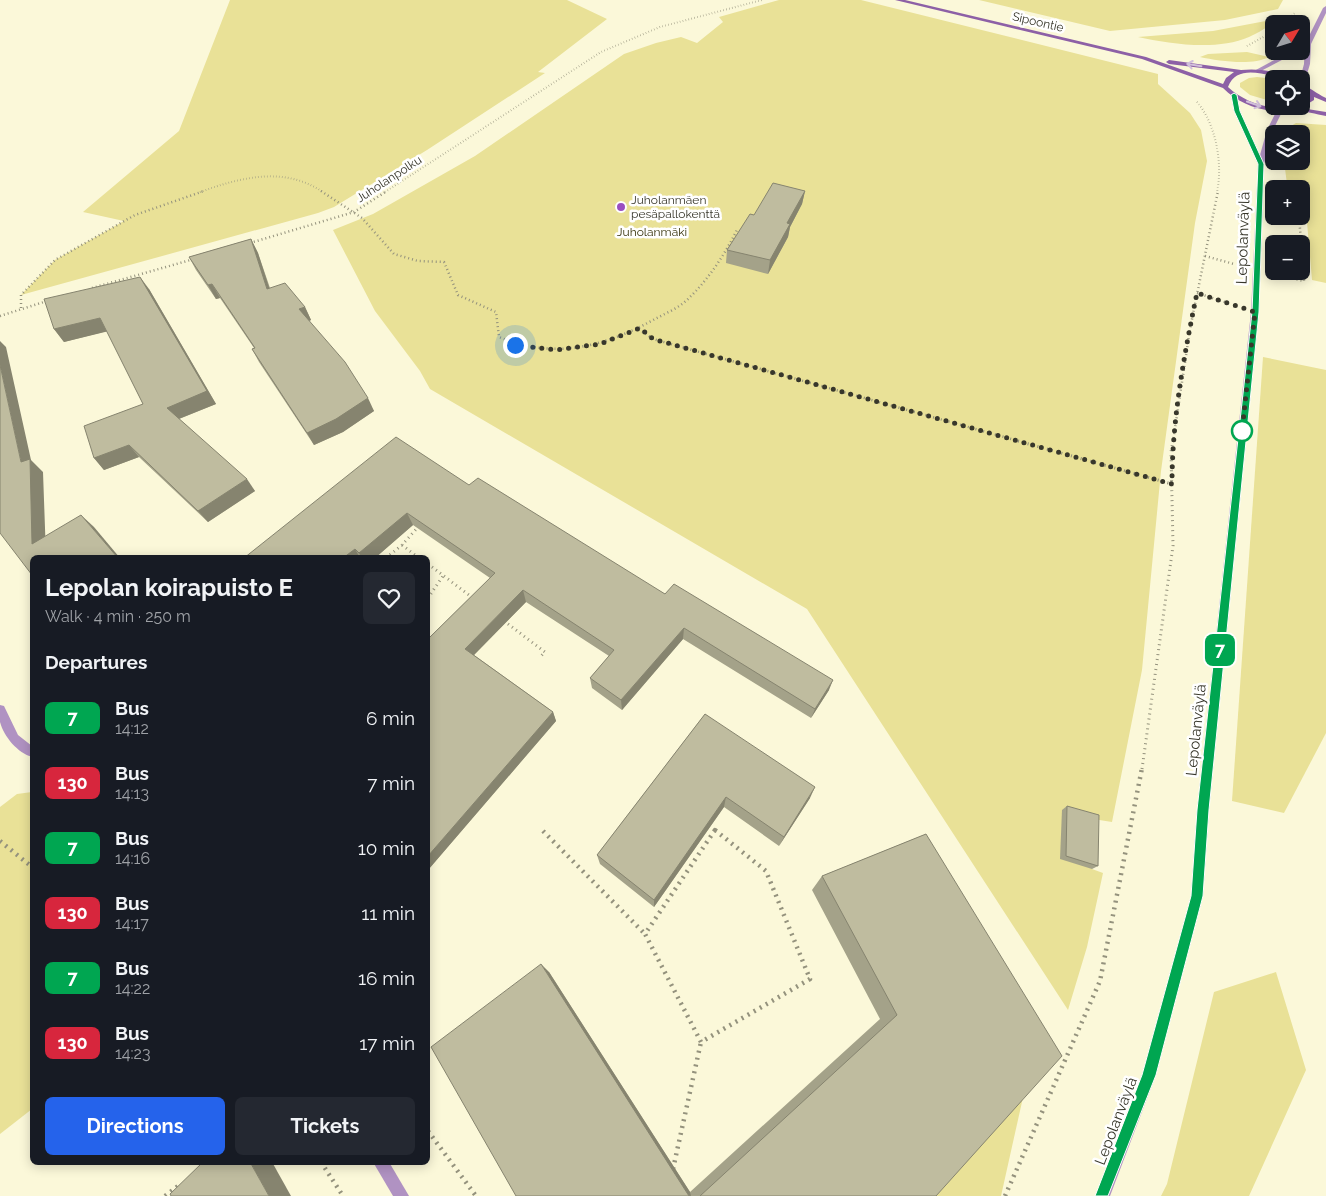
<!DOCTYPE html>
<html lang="en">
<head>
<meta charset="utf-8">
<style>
	:root { --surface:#171b24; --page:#242831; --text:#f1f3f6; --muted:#9ea1a6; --accent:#2563eb }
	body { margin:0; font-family:Raleway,sans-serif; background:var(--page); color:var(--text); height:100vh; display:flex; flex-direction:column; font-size:19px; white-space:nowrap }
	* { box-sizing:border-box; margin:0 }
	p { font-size:16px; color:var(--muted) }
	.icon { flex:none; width:28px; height:28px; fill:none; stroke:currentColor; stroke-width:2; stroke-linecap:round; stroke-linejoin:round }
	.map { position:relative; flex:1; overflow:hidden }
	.details { position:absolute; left:30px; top:555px; width:400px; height:610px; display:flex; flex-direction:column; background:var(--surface); border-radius:8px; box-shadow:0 2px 12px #0003 }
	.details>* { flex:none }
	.badge { padding:0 10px; border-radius:8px; font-size:18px; line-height:32px }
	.needle { width:32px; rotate:52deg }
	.controls { position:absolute; left:1265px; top:15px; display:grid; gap:10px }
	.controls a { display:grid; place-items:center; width:45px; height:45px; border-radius:8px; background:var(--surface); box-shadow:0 2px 12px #0003; font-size:25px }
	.you { position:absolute; width:25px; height:25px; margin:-12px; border:4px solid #fff; border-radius:50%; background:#1a73e8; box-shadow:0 0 0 8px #1a73e833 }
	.map>.badge { position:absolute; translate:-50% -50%; box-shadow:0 0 0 2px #fff }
	h2 { padding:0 15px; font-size:19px; line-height:45px }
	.round { display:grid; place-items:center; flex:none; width:52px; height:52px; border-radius:8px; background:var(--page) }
	.head { display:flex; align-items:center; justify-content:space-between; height:85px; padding:0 15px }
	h1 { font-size:24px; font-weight:700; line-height:38px }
	.primary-button { display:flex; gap:10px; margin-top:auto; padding:10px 15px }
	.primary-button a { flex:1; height:58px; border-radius:8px; background:var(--accent); color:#fff; font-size:20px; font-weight:700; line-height:58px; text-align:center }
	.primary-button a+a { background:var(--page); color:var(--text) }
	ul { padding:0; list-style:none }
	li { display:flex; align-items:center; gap:15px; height:65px; padding:0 15px }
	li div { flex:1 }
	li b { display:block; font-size:19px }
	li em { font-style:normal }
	li .badge { min-width:55px; font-weight:700; text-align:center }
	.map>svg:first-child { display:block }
	.green { fill:#e9e197 }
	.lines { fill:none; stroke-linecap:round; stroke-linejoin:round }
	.path-far3 { stroke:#94927d; stroke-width:2; stroke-dasharray:0.5 2.5; stroke-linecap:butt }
	.path-far2 { stroke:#94927d; stroke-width:2.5; stroke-dasharray:1 3; stroke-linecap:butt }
	.path-far1 { stroke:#94927d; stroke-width:3; stroke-dasharray:1 4; stroke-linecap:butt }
	.path { stroke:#94927d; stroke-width:4.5; stroke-dasharray:2 5; stroke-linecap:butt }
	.street { fill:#b092c2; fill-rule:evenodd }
	.secondary { fill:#8d60a6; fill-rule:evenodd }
	.wall { fill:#a4a289 }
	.shaded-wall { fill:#86846f }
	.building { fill:#bfbc9f; stroke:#86846f }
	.oneway { stroke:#d1bfdb }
	.line { fill:#00a651; stroke:#fff }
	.walk { stroke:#38372b; stroke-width:5; stroke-dasharray:0 9 }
	.poi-dot { fill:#9a4fc1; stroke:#fff; stroke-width:2 }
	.stop-dot { fill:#fff; stroke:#00a651; stroke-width:2.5 }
	.labels { text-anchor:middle; stroke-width:5; stroke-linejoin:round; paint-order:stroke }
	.far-street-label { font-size:12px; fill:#38372b; stroke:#fff }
	.far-poi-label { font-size:12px; fill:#38372b; stroke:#fff; text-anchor:start }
	.far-park-label { font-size:12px; fill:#38340e; stroke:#fff }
	.street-label { font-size:15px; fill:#38372b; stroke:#fff }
</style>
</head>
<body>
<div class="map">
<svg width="1326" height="1196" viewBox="0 0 1326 1196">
	<rect width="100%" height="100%" fill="#fbf8d9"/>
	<!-- green -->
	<g class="green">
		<polygon points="230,0 567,0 607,19 538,72 545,73 427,150 334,207 318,213 21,295 55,260 124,221 83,212 179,131"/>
		<polygon points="779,0 861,0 1158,74 1158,84 1190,113 1201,130 1207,161 1195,223 1161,471 1142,670 1112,822 1093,819 1092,869 1103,873 1087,947 1068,1010 807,609 430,389 420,371 375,311 333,230 373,214 475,156 624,54 656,43 681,37 697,43 723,22 719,17"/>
		<polygon points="979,0 1283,0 1278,9 1225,20 1110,31"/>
		<path d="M 1271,20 L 1269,26 C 1262,30 1256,34 1249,37 C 1217,51 1170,44 1138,37 L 1213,31 Z"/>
		<path d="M 1247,52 L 1269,57 C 1252,66 1219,61 1200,57 L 1208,54 Z"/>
		<polygon points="1257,77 1274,79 1274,102 1250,95 1240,87 1240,83 1249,78"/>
		<polygon points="1296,123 1326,125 1326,283 1312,280 1304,187 1287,184 1284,161 1301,161 1301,134 1279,133"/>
		<polygon points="1263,357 1326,370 1326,733 1284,813 1232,801"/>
		<polygon points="32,792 32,1109 0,1134 0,807 17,794"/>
		<polygon points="1276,972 1306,1070 1249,1196 1161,1196 1167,1184 1214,992"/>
		<polygon points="1032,1057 1001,1196 905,1196"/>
	</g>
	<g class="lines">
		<!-- path-far3 -->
		<g class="path-far3">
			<polyline points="1283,24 1296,12"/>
			<polyline points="1247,46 1274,31"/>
			<path d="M 1197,102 C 1216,124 1223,164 1217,192"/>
			<path d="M 200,192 C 242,177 284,166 323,192"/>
			<polyline points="385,192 601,52 660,27 762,0"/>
		</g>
		<!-- path-far2 -->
		<g class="path-far2">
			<path d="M 321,191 L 362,218 L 394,254 L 418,261 L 444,262 L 458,295 L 496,312 L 499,337 C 554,360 604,347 655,319 C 666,313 679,308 688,299 C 709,279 725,254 738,228"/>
			<polyline points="250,243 354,212 387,191"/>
			<polyline points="1205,256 1234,264"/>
			<polyline points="1281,276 1304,281 1299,216"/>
			<polyline points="92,288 194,259"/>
			<polyline points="1197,293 1231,304"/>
			<polyline points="21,308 21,295 55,260 135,215 204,191"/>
			<polyline points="0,316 47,301"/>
			<polyline points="639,329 653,339 1022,442"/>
			<polyline points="1173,442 1190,329 1218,191"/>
		</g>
		<!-- path-far1 -->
		<g class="path-far1">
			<polyline points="1018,441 1172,484"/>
			<polyline points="402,545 419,558"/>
			<polyline points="386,558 402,545 420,525"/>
			<polyline points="428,564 473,598"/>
			<polyline points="428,598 443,576"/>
			<polyline points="504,621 545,652 539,658"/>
			<polyline points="1142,769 1173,546 1171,452 1173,441"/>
		</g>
		<!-- path -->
		<g class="path">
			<polygon points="715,830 766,871 810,979 701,1042 645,934"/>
			<polyline points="543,831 645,934"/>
			<polyline points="0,841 32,867"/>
			<polyline points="428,1131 476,1196"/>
			<polyline points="321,1162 343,1196"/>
			<polyline points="673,1169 701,1042"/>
			<polyline points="165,1196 178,1186"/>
			<polyline points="1005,1196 1100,981 1142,768"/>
		</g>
		<!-- street -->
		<g class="street">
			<polygon points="1326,6 1326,13 1311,44 1310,64 1304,84 1301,86 1301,79 1300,79 1304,64 1305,44 1323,8"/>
			<polygon points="1291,51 1299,51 1259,72 1254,71"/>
			<polygon points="1234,93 1237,95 1240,111 1260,155 1267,130 1277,110 1280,108 1283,110 1273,130 1264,164 1259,312 1209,810 1203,896 1156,1075 1110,1196 1096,1196 1142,1075 1191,896 1197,810 1251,312 1258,164 1234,111 1231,95"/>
			<path d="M 0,705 L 4,706 L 18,735 L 32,746 L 32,757 C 18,753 4,737 0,722 C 0,717 0,710 0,705 Z"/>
			<polygon points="373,1162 389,1162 409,1196 393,1196"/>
		</g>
		<!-- secondary -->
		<path class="secondary" d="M 895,0 L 905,0 L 1146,57 L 1223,84 L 1226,78 L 1234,72 L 1169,64 L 1166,62 L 1169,60 L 1241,70 C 1258,68 1278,71 1293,79 C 1273,79 1238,60 1228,87 C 1242,100 1262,108 1282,108 C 1288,108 1295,106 1301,106 L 1301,104 L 1309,99 L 1306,93 L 1301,88 L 1301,83 C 1310,88 1316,93 1326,98 L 1326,102 L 1314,97 L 1314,100 L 1301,108 L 1326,112 L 1326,116 C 1316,114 1305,111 1295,111 C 1290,110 1285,112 1280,111 C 1258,111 1238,103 1223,88 L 1142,59 Z"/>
	</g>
	<!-- wall -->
	<g class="wall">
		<polygon points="805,191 802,204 790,227 788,237 768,274 726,263 727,250 754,215"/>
		<polygon points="251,239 258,253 270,288 305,307 311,320 309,321 374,411 343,432 314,445 259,362 252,349 254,348 220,298 216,299 196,270 189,257"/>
		<polygon points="149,289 216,404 179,419 255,491 208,522 139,457 104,470 94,458 143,404 107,331 64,342 54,329"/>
		<polygon points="469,485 665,594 829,690 811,718 683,639 622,710 592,688 590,678 609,656 526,602 474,655 553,712 556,721 428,870 428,639 490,578 413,525 375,558 244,558"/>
		<polygon points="705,714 810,798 779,846 724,807 654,907 600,864 597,855"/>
		<polygon points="1067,806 1098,866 1092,869 1060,859 1062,810"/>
		<polygon points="926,834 936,1196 516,1196 549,972 690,1192 880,1019 812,890 822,876"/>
	</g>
	<!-- shaded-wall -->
	<g class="shaded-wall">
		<polygon points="805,191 802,204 790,227 788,237 768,274 770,260 787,223"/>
		<polygon points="251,239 258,253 274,303 267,289"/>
		<polygon points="140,277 149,289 216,404 176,420 167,408"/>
		<polygon points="212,284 220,298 216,299 208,285"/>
		<polygon points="305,307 311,320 305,323 299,309"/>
		<polygon points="100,318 109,331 64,342 54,329"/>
		<polygon points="0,341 6,347 31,460 43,472 46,556 32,544 21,462 0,365"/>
		<polygon points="368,398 374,411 343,432 314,445 307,433"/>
		<polygon points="129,445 139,457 104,470 94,458"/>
		<polygon points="247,479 255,491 208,522 198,511"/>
		<polygon points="407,513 413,525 375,558 362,558 359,553"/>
		<polygon points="81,515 94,527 120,558 118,558"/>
		<polygon points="355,549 360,558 343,558"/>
		<polygon points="523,590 526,602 470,659 465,649"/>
		<polygon points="684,628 683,639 622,710 621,700"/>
		<polygon points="833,680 829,690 811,718 815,709"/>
		<polygon points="553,712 556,721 428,870 428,856"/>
		<polygon points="815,787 810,798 779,846 784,837"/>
		<polygon points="726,797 724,807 654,907 654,900"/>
		<polygon points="541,964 549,972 690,1192 691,1196 689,1196"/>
		<polygon points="250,1162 272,1162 291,1196 269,1196"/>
	</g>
	<!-- building -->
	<g class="building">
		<polygon points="773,183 805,191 787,223 790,224 770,260 727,250 750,214 754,215"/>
		<polygon points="251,239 267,289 285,283 305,307 299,309 345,362 368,398 336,419 307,433 252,349 255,348 212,284 208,285 189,257"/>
		<polygon points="140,277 207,391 167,408 247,479 198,511 129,445 94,458 84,426 143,404 100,318 54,329 44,299"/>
		<polygon points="0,365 21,462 30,459 32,544 81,515 118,558 32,558 32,575 0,533"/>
		<polygon points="396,437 469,485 478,478 665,594 674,584 833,680 815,709 684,628 621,700 590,678 614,650 523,590 465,649 553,712 428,856 428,639 495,573 407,513 359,553 355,549 343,558 339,558 336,555 334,558 244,558"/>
		<polygon points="705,714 815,787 784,837 726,797 654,900 597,855"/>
		<polygon points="1067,806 1099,815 1098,866 1066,856"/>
		<polygon points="926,834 1062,1056 936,1196 700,1196 897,1015 822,876"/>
		<polygon points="541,964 689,1196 516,1196 431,1047"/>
		<polygon points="203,1162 250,1162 269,1196 171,1196 170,1194"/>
	</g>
	<!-- one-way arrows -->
	<defs><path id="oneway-shaft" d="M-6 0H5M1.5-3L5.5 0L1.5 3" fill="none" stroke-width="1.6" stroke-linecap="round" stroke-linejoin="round" transform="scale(1.25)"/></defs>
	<g class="oneway">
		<use href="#oneway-shaft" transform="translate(1194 65) rotate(-171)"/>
		<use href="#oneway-shaft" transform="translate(1254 104) rotate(19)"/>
	</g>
	<!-- line -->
	<polygon class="line" points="1234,93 1237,95 1240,111 1264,164 1259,312 1209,810 1203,896 1156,1075 1108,1196 1095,1196 1142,1075 1191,896 1197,810 1252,312 1258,164 1234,111 1231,95"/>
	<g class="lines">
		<!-- walk -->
		<path class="walk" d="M 515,345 L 556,350 L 600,344 L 640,328 L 653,339 L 1172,484 C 1172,420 1184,355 1197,293 L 1255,312 L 1242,431"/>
	</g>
	<!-- markers -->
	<circle class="poi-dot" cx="621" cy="207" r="5"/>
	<circle class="stop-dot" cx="1242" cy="431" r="10"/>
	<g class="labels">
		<!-- far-street labels -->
		<g class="far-street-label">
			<text transform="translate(1038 22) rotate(13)" y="4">Sipoontie</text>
			<text transform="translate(389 179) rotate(-33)" y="4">Juholanpolku</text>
		</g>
		<!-- far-poi labels -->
		<g class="far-poi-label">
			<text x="631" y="204">Juholanmäen<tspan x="631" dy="14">pesäpallokenttä</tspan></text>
		</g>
		<!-- far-park labels -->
		<g class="far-park-label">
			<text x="652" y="236">Juholanmäki</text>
		</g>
		<!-- street labels -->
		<g class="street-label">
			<text transform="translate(1243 238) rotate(-88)" y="5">Lepolanväylä</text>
			<text transform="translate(1196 730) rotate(-84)" y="5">Lepolanväylä</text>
			<text transform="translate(1116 1121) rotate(-69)" y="5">Lepolanväylä</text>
		</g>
	</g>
</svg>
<div class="controls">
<a><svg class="needle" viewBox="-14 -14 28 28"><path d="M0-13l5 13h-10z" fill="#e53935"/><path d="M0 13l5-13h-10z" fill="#9ea1a6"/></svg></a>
<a><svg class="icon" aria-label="locate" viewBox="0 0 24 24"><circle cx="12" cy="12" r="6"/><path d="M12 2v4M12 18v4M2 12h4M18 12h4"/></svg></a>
<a><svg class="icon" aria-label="layers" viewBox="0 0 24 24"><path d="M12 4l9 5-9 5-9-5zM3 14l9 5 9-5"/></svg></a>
<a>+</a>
<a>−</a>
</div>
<div class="you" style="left:515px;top:345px"></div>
<b class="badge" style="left:1220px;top:650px;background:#00a651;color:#fff">7</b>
<section class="details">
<div class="head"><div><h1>Lepolan koirapuisto E</h1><p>Walk · 4 min · 250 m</p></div><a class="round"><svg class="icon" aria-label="heart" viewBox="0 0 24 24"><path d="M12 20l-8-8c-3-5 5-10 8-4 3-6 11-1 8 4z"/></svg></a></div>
<h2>Departures</h2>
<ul>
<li><span class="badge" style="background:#00a651;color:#fff">7</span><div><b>Bus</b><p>14:12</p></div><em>6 min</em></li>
<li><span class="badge" style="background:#d7263d;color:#fff">130</span><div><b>Bus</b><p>14:13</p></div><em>7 min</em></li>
<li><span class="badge" style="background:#00a651;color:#fff">7</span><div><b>Bus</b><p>14:16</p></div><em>10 min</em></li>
<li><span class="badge" style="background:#d7263d;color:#fff">130</span><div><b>Bus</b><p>14:17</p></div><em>11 min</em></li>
<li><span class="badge" style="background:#00a651;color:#fff">7</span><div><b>Bus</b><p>14:22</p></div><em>16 min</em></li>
<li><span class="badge" style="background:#d7263d;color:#fff">130</span><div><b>Bus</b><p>14:23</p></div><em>17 min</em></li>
</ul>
<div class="primary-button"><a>Directions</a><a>Tickets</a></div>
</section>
</div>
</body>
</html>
